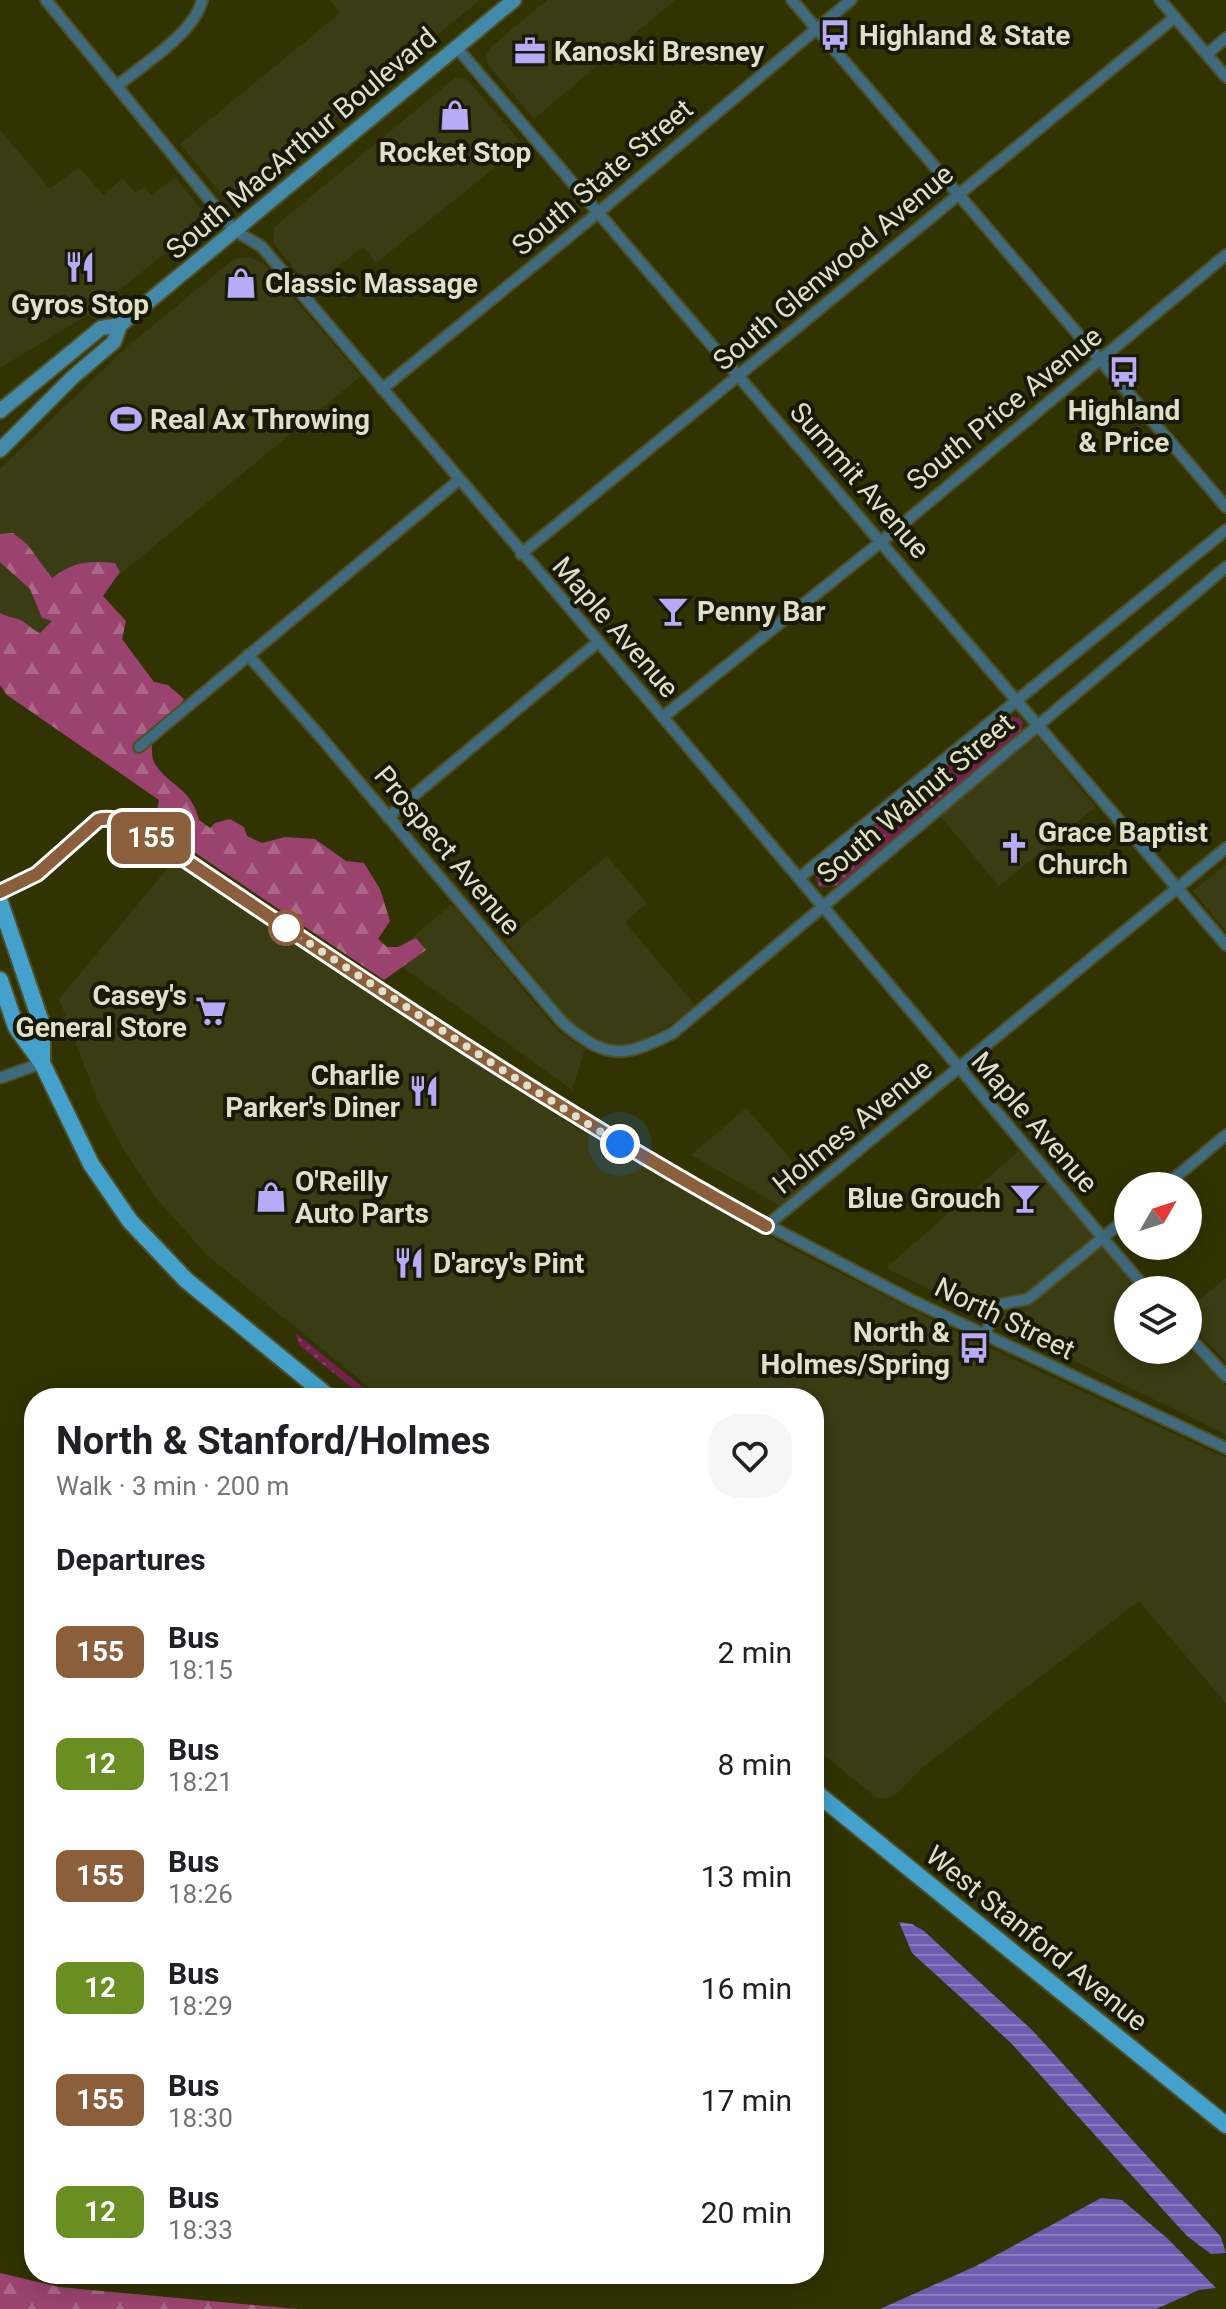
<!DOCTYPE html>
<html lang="en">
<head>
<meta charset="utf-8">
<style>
	:root { --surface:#fff; --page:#f6f6f6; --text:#202124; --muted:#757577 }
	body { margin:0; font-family:Roboto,sans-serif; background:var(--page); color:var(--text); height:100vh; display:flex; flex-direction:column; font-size:30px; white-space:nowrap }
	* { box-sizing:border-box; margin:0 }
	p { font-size:26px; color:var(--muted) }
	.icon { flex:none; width:44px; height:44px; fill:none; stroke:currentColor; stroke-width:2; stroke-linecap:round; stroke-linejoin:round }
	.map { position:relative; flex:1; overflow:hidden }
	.side { position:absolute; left:24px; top:1388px; width:800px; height:896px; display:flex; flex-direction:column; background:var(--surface); border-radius:32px; box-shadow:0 4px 20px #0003 }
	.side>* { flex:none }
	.badge { padding:0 16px; border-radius:12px; font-size:28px; line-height:52px }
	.needle { width:52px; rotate:51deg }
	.tools { position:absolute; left:1114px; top:1172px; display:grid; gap:16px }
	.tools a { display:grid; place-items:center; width:88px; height:88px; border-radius:50%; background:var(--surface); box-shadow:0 4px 20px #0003; font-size:40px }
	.you { position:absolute; width:40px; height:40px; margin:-20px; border:6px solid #fff; border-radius:50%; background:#1a73e8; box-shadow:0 0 0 12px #1a73e833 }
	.map>.badge { position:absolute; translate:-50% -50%; box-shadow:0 0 0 4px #fff }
	h2 { padding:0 32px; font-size:30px; line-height:72px }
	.round { display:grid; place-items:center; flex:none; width:84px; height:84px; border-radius:32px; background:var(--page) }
	.head { display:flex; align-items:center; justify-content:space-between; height:136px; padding:0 32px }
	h1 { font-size:38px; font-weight:700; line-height:60px }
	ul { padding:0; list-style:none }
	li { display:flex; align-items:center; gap:24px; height:112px; padding:0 32px }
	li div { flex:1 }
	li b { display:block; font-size:30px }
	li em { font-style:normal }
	li .badge { min-width:88px; font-weight:700; text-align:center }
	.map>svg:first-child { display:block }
	.built { fill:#3a3c13 }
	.grass { fill:url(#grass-dots) }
	.forest { fill:url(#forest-firs) }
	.water { fill:url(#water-rules) }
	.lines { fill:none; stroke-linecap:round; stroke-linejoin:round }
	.street-casing { stroke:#4e4f22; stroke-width:14 }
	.secondary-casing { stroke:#4e4f22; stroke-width:18 }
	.primary-casing { stroke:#4e4f22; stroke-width:20 }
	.street { stroke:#406a7e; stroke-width:10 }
	.secondary { stroke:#4389aa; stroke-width:14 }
	.primary { stroke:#43a1cc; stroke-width:16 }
	.line-casing { stroke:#fff; stroke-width:18 }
	.line { stroke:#8b5e3c; stroke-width:12 }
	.walk { stroke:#dee0c7; stroke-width:8; stroke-dasharray:0 14.4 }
	.stop-dot { fill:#fff; stroke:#8b5e3c; stroke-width:4 }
	.labels { text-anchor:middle; stroke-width:8; stroke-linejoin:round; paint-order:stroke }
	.poi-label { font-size:28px; font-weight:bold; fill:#dee0c7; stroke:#191907; text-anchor:start }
	.street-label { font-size:28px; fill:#dee0c7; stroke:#191907 }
</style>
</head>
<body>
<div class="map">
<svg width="1226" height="2309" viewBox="0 0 1226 2309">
	<defs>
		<pattern id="grass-dots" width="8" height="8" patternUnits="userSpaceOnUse" patternTransform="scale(2)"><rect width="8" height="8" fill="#75214e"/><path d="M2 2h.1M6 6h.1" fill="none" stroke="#884166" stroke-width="1.8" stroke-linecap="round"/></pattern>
		<pattern id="forest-firs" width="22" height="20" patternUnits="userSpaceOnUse" patternTransform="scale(2)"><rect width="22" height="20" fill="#9a436f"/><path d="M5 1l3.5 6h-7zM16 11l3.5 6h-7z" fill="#ac6788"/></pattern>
		<pattern id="water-rules" width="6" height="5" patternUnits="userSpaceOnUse" patternTransform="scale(2)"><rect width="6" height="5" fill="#6e5db0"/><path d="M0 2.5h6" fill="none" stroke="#897cbc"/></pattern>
	</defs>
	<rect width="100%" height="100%" fill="#323302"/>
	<!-- built -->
	<g class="built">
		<polygon points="330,0 480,0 238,197 223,196 180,144 340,13"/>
		<polygon points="547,0 675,0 534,119 487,63 486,56 492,46"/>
		<polygon points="455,78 466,78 523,145 376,263 363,247 310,288 273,243 274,227"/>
		<polygon points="0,130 50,189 79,167 103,195 123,178 135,193 144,187 151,195 175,177 203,212 201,225 86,316 0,368"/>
		<polygon points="249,257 264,264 361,376 0,673 0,469 123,350 234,259"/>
		<polygon points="1036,735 1096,807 999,886 940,816"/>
		<polygon points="607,856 647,903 625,922 695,1005 669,1026 638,1042 625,1045 605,1045 587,1035 566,1017 505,941"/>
		<polygon points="172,863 576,1128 767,1236 972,1340 1226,1458 1226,1703 1139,1601 923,1767 896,1794 885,1799 877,1798 814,1747 814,1398 382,1398 207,1255 155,1197 122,1147 97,1099 59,999"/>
		<polygon points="1226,864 1226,931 1193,891"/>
		<polygon points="452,904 559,1032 585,1049 572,1090 389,957"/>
		<polygon points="746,1108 811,1182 782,1207 691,1155"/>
		<polygon points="1020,1150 1139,1290 1128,1290 1128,1350 1188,1350 1188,1348 1226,1385 1226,1435 886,1268"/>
		<polygon points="1226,1278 1226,1362 1188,1322 1188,1309"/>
	</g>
	<!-- grass -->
	<g class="grass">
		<polygon points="1007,716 1020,718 1023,722 1022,730 839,886 819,887 816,876 826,864"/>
		<polygon points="295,1333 297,1334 376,1398 365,1398 300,1346"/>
	</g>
	<!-- forest -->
	<g class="forest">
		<path d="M 13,533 L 27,544 L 52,578 C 76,561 86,561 115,563 L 120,572 L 103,596 L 126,621 L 122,639 L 154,682 L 168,685 L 184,699 L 176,712 L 154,732 C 152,742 150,756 155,764 C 171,788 191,787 199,820 L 210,828 L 215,823 L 230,819 L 244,827 L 247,836 L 262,843 L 285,837 L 315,839 L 346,861 L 364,863 L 380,889 L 390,921 L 378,939 L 387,947 L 398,947 L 416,938 L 426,950 L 384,980 L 154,825 L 159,800 L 7,695 L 0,685 L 0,613 C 8,618 17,617 24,622 C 30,626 33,630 40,633 L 52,621 L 42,618 L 30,589 L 0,562 L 0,534 Z"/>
		<polygon points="0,2273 59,2287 298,2309 0,2309"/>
	</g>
	<!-- water -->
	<g class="water">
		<polygon points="899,1922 912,1924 924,1931 1032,2030 1221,2237 1226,2253 1211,2254 1187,2236 1011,2043 912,1953"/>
		<polygon points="1101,2198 1122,2200 1167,2238 1216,2288 1199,2290 1156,2309 880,2309 976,2266"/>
	</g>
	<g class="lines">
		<defs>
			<g id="street">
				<polyline points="46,0 235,231 261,246 667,722 1147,1290"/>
				<polyline points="792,0 1226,507"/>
				<polyline points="1160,0 1226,77"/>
				<polyline points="457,48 1226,945"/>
				<polyline points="1207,54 1226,38"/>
				<path d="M 117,86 C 142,65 195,33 202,0"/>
				<polyline points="382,389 594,216 851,0"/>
				<polyline points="521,554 1175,17"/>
				<path d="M 248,655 L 319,735 L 563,1023 C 607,1060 623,1058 673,1033 L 1226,567"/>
				<polyline points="663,717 882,541 1226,255"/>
				<polyline points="139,747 459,480"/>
				<polyline points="388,817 598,642"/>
				<polyline points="799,878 1226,530"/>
				<path d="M 0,892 L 37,874 L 98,820 C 123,813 151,839 172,851 L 504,1071 L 683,1181 L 911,1300 L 1226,1448"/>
				<polyline points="0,1078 42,1063"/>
				<polyline points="1165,1186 1226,1135"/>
				<polyline points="766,1226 1226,848"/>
				<polyline points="985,1335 997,1305 1028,1299 1128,1217"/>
				<polyline points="1188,1336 1226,1376"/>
			</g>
			<g id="secondary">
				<polyline points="0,411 101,328 120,325"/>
				<polyline points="0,450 74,376 114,342 120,325 514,0"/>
			</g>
			<g id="primary">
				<polyline points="0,902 42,1025 42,1063"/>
				<polyline points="0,980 16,1027 42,1063 91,1164 130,1221 186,1280 330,1398"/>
				<polyline points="814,1791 1226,2125"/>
			</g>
		</defs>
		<!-- street casing -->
		<use href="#street" class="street-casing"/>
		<!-- secondary casing -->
		<use href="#secondary" class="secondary-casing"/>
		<!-- primary casing -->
		<use href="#primary" class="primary-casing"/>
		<!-- street -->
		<use href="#street" class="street"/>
		<!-- secondary -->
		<use href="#secondary" class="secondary"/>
		<!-- primary -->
		<use href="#primary" class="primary"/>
	</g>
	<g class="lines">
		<defs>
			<path id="line" d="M 0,892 L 37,874 L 98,820 C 123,813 151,839 172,851 C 366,982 561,1114 766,1226"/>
		</defs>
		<!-- line casing -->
		<use href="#line" class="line-casing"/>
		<!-- line -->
		<use href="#line" class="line"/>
		<!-- walk -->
		<polyline class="walk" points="286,928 504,1071 620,1144"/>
	</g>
	<!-- icons -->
	<defs>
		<symbol id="bus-bare" viewBox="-9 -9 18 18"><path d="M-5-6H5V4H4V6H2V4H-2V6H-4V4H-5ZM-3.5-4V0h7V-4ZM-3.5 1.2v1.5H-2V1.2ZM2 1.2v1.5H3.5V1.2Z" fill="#b7abf7" stroke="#191907" stroke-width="2.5" paint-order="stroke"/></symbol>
		<symbol id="office-bare" viewBox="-9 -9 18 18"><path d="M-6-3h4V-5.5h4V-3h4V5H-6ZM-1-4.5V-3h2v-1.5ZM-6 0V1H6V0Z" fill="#b7abf7" stroke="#191907" stroke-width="2.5" paint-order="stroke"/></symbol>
		<symbol id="shop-bare" viewBox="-9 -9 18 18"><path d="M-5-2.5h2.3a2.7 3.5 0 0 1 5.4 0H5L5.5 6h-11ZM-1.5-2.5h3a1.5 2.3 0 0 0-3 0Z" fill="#b7abf7" stroke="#191907" stroke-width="2.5" paint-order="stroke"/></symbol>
		<symbol id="restaurant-bare" viewBox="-9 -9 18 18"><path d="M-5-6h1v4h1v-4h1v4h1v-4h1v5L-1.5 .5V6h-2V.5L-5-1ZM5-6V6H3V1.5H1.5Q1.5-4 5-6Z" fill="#b7abf7" stroke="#191907" stroke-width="2.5" paint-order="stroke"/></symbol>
		<symbol id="stadium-bare" viewBox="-9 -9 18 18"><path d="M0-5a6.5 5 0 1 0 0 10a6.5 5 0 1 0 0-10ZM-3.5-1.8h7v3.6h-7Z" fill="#b7abf7" stroke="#191907" stroke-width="2.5" paint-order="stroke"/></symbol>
		<symbol id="bar-bare" viewBox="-9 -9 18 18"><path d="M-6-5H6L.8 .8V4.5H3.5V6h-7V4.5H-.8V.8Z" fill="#b7abf7" stroke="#191907" stroke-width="2.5" paint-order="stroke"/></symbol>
		<symbol id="church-bare" viewBox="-9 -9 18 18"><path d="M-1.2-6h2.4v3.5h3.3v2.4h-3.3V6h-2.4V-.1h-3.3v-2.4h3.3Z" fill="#b7abf7" stroke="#191907" stroke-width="2.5" paint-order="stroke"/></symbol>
		<symbol id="supermarket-bare" viewBox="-9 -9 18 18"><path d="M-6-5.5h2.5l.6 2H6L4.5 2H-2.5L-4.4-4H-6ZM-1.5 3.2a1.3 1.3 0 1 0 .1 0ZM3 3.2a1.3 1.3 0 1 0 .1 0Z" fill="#b7abf7" stroke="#191907" stroke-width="2.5" paint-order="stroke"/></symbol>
	</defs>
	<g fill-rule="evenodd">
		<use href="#bus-bare" x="813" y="13" width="44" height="44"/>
		<use href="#office-bare" x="508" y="29" width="44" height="44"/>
		<use href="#shop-bare" x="433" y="93" width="44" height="44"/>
		<use href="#restaurant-bare" x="58" y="245" width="44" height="44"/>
		<use href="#shop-bare" x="219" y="261" width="44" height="44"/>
		<use href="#bus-bare" x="1102" y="350" width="44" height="44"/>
		<use href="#stadium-bare" x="104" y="397" width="44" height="44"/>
		<use href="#bar-bare" x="651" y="589" width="44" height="44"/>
		<use href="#church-bare" x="992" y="826" width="44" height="44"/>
		<use href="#supermarket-bare" x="189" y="989" width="44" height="44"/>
		<use href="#restaurant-bare" x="402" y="1069" width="44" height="44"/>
		<use href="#shop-bare" x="249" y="1175" width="44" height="44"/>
		<use href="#bar-bare" x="1003" y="1176" width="44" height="44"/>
		<use href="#restaurant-bare" x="387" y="1241" width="44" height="44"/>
		<use href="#bus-bare" x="952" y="1326" width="44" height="44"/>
	</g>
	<!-- markers -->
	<circle class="stop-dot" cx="286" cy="928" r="16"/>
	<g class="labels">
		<!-- poi labels -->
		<g class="poi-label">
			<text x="859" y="45">Highland &amp; State</text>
			<text x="554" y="61">Kanoski Bresney</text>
			<text x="455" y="162" text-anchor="middle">Rocket Stop</text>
			<text x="265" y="293">Classic Massage</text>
			<text x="80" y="314" text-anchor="middle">Gyros Stop</text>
			<text x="1124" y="420" text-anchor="middle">Highland<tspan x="1124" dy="32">&amp; Price</tspan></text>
			<text x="150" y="429">Real Ax Throwing</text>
			<text x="697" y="621">Penny Bar</text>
			<text x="1038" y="842">Grace Baptist<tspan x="1038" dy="32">Church</tspan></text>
			<text x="187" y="1005" text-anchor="end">Casey's<tspan x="187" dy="32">General Store</tspan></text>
			<text x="400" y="1085" text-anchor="end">Charlie<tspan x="400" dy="32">Parker's Diner</tspan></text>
			<text x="295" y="1191">O'Reilly<tspan x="295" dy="32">Auto Parts</tspan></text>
			<text x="1001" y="1208" text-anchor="end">Blue Grouch</text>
			<text x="433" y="1273">D'arcy's Pint</text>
			<text x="950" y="1342" text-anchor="end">North &amp;<tspan x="950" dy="32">Holmes/Spring</tspan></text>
		</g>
		<!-- street labels -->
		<g class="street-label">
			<text transform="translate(301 143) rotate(-40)" y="10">South MacArthur Boulevard</text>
			<text transform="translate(602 177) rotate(-40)" y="10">South State Street</text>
			<text transform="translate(833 267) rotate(-40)" y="10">South Glenwood Avenue</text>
			<text transform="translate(1004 408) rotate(-39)" y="10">South Price Avenue</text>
			<text transform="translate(860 480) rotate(49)" y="10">Summit Avenue</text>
			<text transform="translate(616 627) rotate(49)" y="10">Maple Avenue</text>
			<text transform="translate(915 798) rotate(-40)" y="10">South Walnut Street</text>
			<text transform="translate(448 850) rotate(50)" y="10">Prospect Avenue</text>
			<text transform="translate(1035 1122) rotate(49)" y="10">Maple Avenue</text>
			<text transform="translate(852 1126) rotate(-39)" y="10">Holmes Avenue</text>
			<text transform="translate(1005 1318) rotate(26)" y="10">North Street</text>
			<text transform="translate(1037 1938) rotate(39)" y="10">West Stanford Avenue</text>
		</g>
	</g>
</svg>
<div class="tools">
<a><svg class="needle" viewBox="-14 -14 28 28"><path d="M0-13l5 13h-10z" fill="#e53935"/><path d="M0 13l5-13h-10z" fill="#757577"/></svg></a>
<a><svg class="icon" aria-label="layers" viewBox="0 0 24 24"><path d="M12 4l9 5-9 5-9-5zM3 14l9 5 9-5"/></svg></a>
</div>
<div class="you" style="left:620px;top:1144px"></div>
<b class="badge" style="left:151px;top:838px;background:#8b5e3c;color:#fff">155</b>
<section class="side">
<div class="head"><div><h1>North &amp; Stanford/Holmes</h1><p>Walk · 3 min · 200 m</p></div><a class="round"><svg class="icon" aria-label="heart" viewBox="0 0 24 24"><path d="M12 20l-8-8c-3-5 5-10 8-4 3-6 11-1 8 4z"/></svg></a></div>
<h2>Departures</h2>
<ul>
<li><span class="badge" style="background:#8b5e3c;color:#fff">155</span><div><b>Bus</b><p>18:15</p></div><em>2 min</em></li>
<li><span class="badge" style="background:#6b8e23;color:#fff">12</span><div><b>Bus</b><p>18:21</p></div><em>8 min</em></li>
<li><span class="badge" style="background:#8b5e3c;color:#fff">155</span><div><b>Bus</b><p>18:26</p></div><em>13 min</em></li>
<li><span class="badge" style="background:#6b8e23;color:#fff">12</span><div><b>Bus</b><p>18:29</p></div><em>16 min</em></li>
<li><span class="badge" style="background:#8b5e3c;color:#fff">155</span><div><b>Bus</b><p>18:30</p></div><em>17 min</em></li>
<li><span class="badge" style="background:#6b8e23;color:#fff">12</span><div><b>Bus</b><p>18:33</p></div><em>20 min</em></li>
</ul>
</section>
</div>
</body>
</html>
